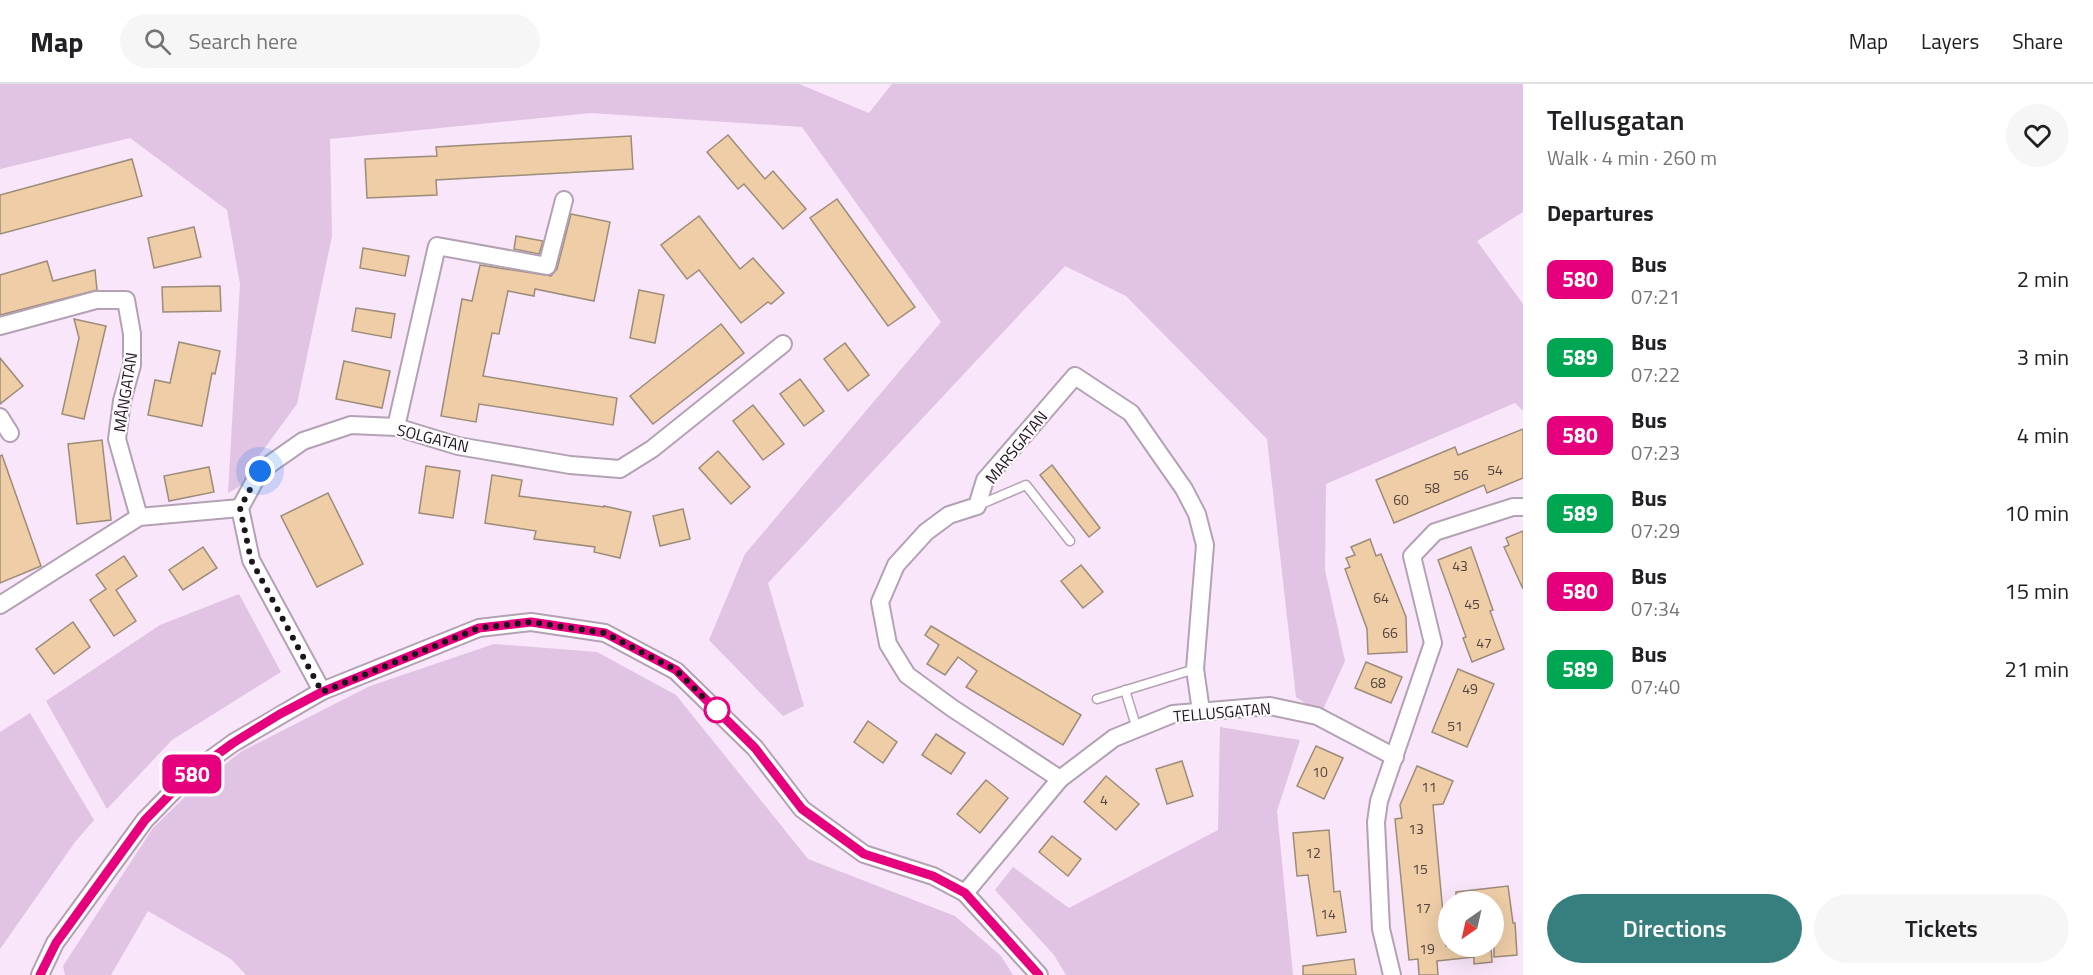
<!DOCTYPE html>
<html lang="en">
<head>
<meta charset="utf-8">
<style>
	:root { --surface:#fff; --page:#f6f6f6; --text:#202124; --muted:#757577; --line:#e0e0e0; --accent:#377f7f }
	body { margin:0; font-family:"Titillium Web",sans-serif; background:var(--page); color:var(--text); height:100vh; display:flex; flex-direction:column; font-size:22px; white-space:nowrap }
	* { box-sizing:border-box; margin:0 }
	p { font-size:20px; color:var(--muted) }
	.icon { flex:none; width:33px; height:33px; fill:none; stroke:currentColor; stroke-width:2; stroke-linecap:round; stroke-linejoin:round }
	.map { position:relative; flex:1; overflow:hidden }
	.sheet { display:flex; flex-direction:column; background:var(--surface); width:570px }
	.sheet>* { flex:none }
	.badge { padding:0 12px; border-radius:9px; font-size:21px; line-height:39px }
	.needle { width:39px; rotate:214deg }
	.buttons { position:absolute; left:1438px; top:807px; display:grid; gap:12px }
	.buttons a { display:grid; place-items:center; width:66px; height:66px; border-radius:50%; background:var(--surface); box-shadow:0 6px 24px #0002; font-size:30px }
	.you { position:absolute; width:30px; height:30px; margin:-15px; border:4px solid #fff; border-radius:50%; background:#1a73e8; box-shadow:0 0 0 9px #1a73e833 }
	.map>.badge { position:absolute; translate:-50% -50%; box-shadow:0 0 0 3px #fff }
	h2 { padding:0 24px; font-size:22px; line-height:54px }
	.round { display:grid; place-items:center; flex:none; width:63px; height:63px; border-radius:32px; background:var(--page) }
	.head { display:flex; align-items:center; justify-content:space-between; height:102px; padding:0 24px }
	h1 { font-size:28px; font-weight:600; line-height:45px }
	.cta { display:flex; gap:12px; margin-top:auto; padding:12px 24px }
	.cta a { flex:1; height:69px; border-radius:36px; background:var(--accent); color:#fff; font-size:24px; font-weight:600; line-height:69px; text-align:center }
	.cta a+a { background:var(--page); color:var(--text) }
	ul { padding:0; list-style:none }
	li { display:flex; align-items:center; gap:18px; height:78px; padding:0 24px }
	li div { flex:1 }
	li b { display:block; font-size:22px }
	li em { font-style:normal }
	li .badge { min-width:66px; font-weight:700; text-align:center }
	header { display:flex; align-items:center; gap:36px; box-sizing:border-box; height:84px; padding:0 30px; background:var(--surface); border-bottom:2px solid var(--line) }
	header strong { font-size:28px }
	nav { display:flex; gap:33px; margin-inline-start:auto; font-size:21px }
	.search { width:420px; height:54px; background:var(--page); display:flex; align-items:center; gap:15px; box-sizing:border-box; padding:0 21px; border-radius:33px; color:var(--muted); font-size:22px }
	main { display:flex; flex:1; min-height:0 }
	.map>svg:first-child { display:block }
	.green { fill:#e1c3e3 }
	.building { fill:#eecda7; stroke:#9d8c79; stroke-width:1.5 }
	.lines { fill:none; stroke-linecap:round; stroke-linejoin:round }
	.service-casing { stroke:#b3a1b4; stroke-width:11 }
	.minor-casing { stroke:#b3a1b4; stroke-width:20 }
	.service { stroke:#fff; stroke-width:8 }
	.minor { stroke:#fff; stroke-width:16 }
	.line-casing { stroke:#fff; stroke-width:14 }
	.line { stroke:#e6007e; stroke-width:9 }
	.walk { stroke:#1b151c; stroke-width:6; stroke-dasharray:0 10.8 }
	.stop-dot { fill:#fff; stroke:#e6007e; stroke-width:3 }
	.labels { text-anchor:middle; stroke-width:4.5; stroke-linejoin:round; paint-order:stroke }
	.number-label { font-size:14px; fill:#50433f }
	.street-label { font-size:16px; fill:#1b151c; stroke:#fdf9fd }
</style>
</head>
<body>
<header>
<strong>Map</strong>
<div class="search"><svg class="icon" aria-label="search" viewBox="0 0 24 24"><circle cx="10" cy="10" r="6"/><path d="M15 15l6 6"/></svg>Search here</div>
<nav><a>Map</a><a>Layers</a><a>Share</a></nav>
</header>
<main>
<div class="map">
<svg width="1523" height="891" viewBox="0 0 1523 891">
	<rect width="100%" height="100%" fill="#f9e6fa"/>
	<!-- green -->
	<g class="green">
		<polygon points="0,0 799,0 869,29 892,0 1523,0 1523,128 1477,157 1523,220 1523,327 1515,319 1326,400 1325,486 1345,577 1321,630 1296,613 1267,355 1126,212 1065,182 768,499 804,622 783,632 709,556 745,470 941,238 802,43 591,29 330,55 332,152 297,320 258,373 242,401 228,409 240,200 227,126 130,54 0,85"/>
		<polygon points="239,510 281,588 172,656 107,725 46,617 160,541"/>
		<polygon points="494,560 597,568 676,611 808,775 955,832 1001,872 1013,891 246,891 231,875 148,827 111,891 65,891 63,882 153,744 193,705 242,667 370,602"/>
		<polygon points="30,629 94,736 75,758 0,865 0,648"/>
		<polygon points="1220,643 1300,656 1277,727 1293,891 1066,891 1054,871 995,806 1013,783 1069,824 1218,746"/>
	</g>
	<!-- building -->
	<g class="building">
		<polygon points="728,51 765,95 773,87 806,125 783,145 744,100 738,105 707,68"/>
		<polygon points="631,52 633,85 436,96 437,111 367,114 365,75 437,72 436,63"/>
		<polygon points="132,75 142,112 0,150 0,111"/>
		<polygon points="837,115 915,223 888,242 810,134"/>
		<polygon points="571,130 610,138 594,217 535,205 534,212 508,207 499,250 492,249 483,292 617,314 613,341 479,320 476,338 441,332 462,215 472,217 480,181 551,192 557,185"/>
		<polygon points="699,132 740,185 753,174 784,209 771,220 768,218 741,239 699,186 687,195 661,161"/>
		<polygon points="194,143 201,173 154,184 148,154"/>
		<polygon points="516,152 543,157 539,170 514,165"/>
		<polygon points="363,164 409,172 405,192 360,184"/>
		<polygon points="47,177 53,197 95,186 97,206 0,231 0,191"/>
		<polygon points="220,202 221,227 163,228 162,203"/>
		<polygon points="639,206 664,211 655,259 630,254"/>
		<polygon points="356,224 395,230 391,254 352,247"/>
		<polygon points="74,235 106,242 84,335 62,330 79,254"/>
		<polygon points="721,240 744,269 653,340 630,312"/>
		<polygon points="179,258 220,267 215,290 212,289 202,342 148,331 155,296 170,299"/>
		<polygon points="845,259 869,291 848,307 824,275"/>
		<polygon points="0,274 23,302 0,320"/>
		<polygon points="344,277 390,287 382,324 336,315"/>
		<polygon points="800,295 824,327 804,342 780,310"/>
		<polygon points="753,321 784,360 763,376 733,337"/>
		<polygon points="1523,345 1523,394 1487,409 1484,401 1394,439 1376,396 1455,363 1458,371"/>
		<polygon points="102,356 111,436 77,440 68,360"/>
		<polygon points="718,367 750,403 731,420 699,384"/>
		<polygon points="2,371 41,482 0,499 0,372"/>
		<polygon points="1052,381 1100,444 1089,453 1040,391"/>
		<polygon points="426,382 460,387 453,434 419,429"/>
		<polygon points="209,383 214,408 169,417 164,392"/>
		<polygon points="492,391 522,396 519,412 604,423 604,422 631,428 620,474 594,468 595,463 534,455 536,447 485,439"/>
		<polygon points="328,409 363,480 317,503 281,432"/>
		<polygon points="683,425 690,455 660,462 653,432"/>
		<polygon points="1523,447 1523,505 1504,463 1509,461 1506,454"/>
		<polygon points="1370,455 1376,472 1381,470 1406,533 1407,568 1368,570 1367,545 1345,485 1350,483 1346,474 1355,471 1351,463"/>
		<polygon points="203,463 217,484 183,506 169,486"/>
		<polygon points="1471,463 1493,526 1490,527 1504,565 1472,578 1463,554 1466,553 1438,476"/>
		<polygon points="124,472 137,492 116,506 136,537 114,552 90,516 106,505 96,491"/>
		<polygon points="1081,481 1103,508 1083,524 1061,497"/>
		<polygon points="73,538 90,563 54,590 36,565"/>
		<polygon points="931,542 1081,631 1063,661 966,603 977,587 958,573 945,591 927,580 939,561 925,551"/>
		<polygon points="1366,578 1402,593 1391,619 1355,604"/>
		<polygon points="1458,585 1494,600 1467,663 1432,648"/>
		<polygon points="868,637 897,658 883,679 854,658"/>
		<polygon points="936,650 965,669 951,690 922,671"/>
		<polygon points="1316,662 1343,674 1324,715 1297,702"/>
		<polygon points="1182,677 1193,712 1167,720 1156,685"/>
		<polygon points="1417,682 1453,697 1443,720 1433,721 1446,862 1491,862 1492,878 1474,880 1474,873 1437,877 1438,891 1419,891 1418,875 1409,876 1395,735 1402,734 1400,721"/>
		<polygon points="1106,692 1139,720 1116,746 1084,718"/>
		<polygon points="986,696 1008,714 980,749 957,730"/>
		<polygon points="1329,746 1334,808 1340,807 1346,848 1317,852 1308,791 1297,792 1293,749"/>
		<polygon points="1052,752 1081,775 1068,792 1039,768"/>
		<polygon points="1508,802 1513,839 1515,839 1517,871 1494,873 1494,818 1456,818 1456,808"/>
		<polygon points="1354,875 1356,891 1303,891 1303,882"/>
	</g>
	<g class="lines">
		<defs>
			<g id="service">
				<polyline points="979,421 1026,401 1070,457"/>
				<polyline points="1125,606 1137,645"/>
				<polyline points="1097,615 1195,585"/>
			</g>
			<g id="minor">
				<polyline points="0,242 96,216 126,216 132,250 132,281 122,317 117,355 139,433"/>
				<polyline points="0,333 10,349"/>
				<polyline points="396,343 437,162 547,182 564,116"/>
				<polyline points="0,521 139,433 240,424"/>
				<polyline points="322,607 251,476 240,424 260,387 303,357 351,341 396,343 458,362 570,381 620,385 652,365 783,260"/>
				<polyline points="1060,695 952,624 907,591 888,560 880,518 896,481 926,448 949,431 977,422 985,396 1075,292 1131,329 1184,405 1197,430 1205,461 1195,585 1201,627"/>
				<polyline points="965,809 1060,695 1114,654 1173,630 1270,622 1317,632 1395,673"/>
				<polyline points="40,891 55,859 145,736 189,691 233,659 322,607 479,544 531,538 605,549 676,587 755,664 802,725 864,770 933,792 965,809 1039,891"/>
				<polyline points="1392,891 1381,845 1376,738 1379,717 1433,559 1412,472 1435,448 1513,423 1523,423"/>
			</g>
		</defs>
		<!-- service casing -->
		<use href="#service" class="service-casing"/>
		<!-- minor casing -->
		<use href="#minor" class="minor-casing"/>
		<!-- service -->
		<use href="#service" class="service"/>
		<!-- minor -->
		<use href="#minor" class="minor"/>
	</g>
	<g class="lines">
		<defs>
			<polyline id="line" points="40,891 56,859 145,736 189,691 233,659 280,630 322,608 479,544 531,538 605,549 676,586 755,664 802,725 864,770 933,792 965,809 1039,891"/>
		</defs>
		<!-- line casing -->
		<use href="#line" class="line-casing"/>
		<!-- line -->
		<use href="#line" class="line"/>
		<!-- walk -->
		<polyline class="walk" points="260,387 240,424 251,476 322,608 479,544 531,538 605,549 676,586 723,633 717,626"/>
	</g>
	<!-- markers -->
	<circle class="stop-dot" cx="717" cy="626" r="12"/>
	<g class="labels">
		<!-- number labels -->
		<g class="number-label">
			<text x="1495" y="391">54</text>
			<text x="1461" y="396">56</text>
			<text x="1432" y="409">58</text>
			<text x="1401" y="421">60</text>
			<text x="1460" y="487">43</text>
			<text x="1381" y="519">64</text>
			<text x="1472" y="525">45</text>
			<text x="1390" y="554">66</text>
			<text x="1484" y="564">47</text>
			<text x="1378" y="604">68</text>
			<text x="1470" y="610">49</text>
			<text x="1455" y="647">51</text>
			<text x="1320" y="693">10</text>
			<text x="1429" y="708">11</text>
			<text x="1104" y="721">4</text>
			<text x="1416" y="750">13</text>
			<text x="1313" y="774">12</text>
			<text x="1420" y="790">15</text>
			<text x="1423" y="829">17</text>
			<text x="1328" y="835">14</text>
			<text x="1427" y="870">19</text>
		</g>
		<!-- street labels -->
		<g class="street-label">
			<text transform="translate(125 308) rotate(-81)" y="6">MÅNGATAN</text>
			<text transform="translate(433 354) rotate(14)" y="6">SOLGATAN</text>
			<text transform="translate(1016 363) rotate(-51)" y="6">MARSGATAN</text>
			<text transform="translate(1222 628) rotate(-5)" y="6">TELLUSGATAN</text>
		</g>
	</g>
</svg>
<div class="buttons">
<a><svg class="needle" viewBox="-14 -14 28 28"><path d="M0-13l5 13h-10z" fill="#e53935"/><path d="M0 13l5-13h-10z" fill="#757577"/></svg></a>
</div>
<div class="you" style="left:260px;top:387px"></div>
<b class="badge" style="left:192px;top:690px;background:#e6007e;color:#fff">580</b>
</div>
<section class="sheet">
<div class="head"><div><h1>Tellusgatan</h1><p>Walk · 4 min · 260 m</p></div><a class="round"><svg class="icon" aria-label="heart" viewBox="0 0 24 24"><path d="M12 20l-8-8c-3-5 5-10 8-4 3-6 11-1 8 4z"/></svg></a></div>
<h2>Departures</h2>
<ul>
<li><span class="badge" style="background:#e6007e;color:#fff">580</span><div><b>Bus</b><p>07:21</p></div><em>2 min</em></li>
<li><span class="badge" style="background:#00a651;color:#fff">589</span><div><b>Bus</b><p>07:22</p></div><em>3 min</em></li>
<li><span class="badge" style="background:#e6007e;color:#fff">580</span><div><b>Bus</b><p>07:23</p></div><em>4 min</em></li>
<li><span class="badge" style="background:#00a651;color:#fff">589</span><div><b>Bus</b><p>07:29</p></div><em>10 min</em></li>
<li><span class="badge" style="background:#e6007e;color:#fff">580</span><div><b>Bus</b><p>07:34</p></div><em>15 min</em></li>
<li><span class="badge" style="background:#00a651;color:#fff">589</span><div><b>Bus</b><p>07:40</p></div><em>21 min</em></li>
</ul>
<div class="cta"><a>Directions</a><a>Tickets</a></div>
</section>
</main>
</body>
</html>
